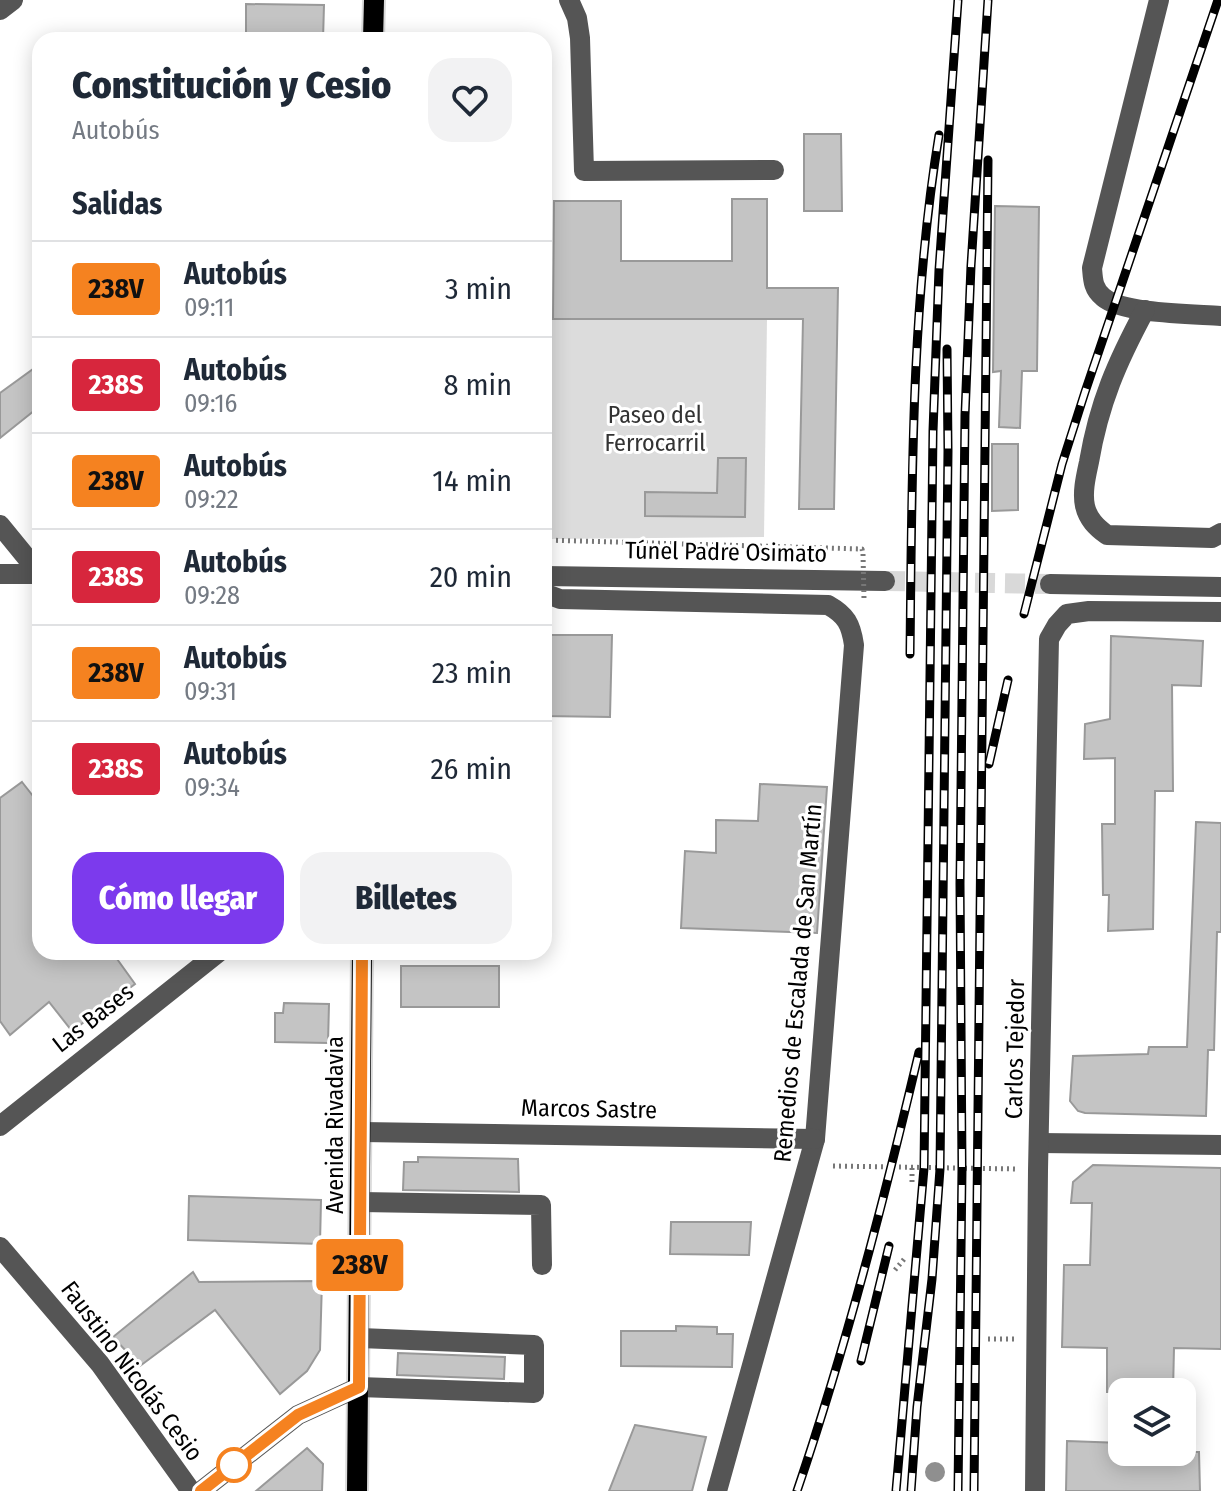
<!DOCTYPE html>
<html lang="es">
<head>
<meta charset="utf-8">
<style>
	:root { --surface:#fff; --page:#f2f2f3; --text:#1f2937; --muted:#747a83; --line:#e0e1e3; --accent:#7c3aed }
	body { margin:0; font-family:"Fira Sans Condensed",sans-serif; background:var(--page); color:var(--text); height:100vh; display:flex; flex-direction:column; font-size:30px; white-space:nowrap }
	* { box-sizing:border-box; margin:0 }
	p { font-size:26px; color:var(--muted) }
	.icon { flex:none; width:44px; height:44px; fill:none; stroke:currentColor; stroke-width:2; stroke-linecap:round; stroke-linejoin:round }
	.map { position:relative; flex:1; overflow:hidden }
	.drawer { position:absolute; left:32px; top:32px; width:520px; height:928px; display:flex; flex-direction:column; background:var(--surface); border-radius:24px; box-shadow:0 4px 20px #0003 }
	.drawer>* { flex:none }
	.badge { padding:0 16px; border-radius:6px; font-size:28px; line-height:52px }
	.fabs { position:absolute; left:1108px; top:1378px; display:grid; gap:16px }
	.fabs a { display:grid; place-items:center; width:88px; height:88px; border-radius:16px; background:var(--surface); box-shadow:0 4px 20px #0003; font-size:40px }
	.map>.badge { position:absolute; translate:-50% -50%; box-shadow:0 0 0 4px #fff }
	h2 { padding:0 40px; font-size:30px; line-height:72px }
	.round { display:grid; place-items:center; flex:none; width:84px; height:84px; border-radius:24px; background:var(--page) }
	.headline { display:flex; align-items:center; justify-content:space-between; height:136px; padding:0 40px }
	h1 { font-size:38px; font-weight:800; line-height:60px }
	.primary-button { display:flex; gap:16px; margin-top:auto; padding:16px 40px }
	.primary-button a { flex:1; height:92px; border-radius:24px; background:var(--accent); color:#fff; font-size:32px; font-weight:800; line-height:92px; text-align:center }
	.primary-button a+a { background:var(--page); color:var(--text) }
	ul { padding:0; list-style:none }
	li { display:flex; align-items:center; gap:24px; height:96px; padding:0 40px; border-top:2px solid var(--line) }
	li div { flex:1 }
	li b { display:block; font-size:30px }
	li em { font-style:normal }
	li .badge { min-width:88px; font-weight:700; text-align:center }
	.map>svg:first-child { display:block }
	.green { fill:#dcdcdc }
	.building { fill:#c4c4c4; stroke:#999; stroke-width:2 }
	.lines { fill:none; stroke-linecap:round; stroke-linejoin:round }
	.minor-tunnel { stroke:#d9d9d9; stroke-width:20; stroke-dasharray:20 10; stroke-linecap:butt }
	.major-casing { stroke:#dbdbdb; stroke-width:24 }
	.path { stroke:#777; stroke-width:5; stroke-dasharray:2 4; stroke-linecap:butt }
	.minor { stroke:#555; stroke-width:20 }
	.major { stroke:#000; stroke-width:20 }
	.rail-casing { stroke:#000; stroke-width:9 }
	.rail { stroke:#fff; stroke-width:6; stroke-dasharray:18; stroke-linecap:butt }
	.path-bridge { stroke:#777; stroke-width:5; stroke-dasharray:2 4; stroke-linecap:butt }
	.tree { fill:#8f8f8f }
	.line-casing { stroke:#fff; stroke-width:18 }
	.line { stroke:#f58220; stroke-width:12 }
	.stop-dot { fill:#fff; stroke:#f58220; stroke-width:4 }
	.labels { text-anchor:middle; stroke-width:6; stroke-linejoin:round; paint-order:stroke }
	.park-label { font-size:24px; fill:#333; stroke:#fff }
	.street-label { font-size:24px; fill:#000; stroke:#fff }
</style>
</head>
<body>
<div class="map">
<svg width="1221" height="1491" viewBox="0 0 1221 1491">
	<rect width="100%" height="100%" fill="#fff"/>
	<!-- green -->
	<polygon class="green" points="544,318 767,319 764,537 544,539"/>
	<!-- building -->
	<g class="building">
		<polygon points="246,4 324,5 323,40 246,40"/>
		<polygon points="804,134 841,134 842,211 804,211"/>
		<polygon points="732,199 767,199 767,288 838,288 834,509 799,509 803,319 553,319 554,201 621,201 621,261 732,261"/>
		<polygon points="995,206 1039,207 1037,371 1022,371 1020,428 999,427 1001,371 993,372"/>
		<polygon points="40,364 40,406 0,438 0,393"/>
		<polygon points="992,444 1018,444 1018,510 992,511"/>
		<polygon points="718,458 746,458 745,517 645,516 645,492 717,493"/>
		<polygon points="544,635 612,635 610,717 544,716"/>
		<polygon points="1111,636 1203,641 1201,686 1172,685 1173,791 1155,791 1153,929 1108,931 1109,895 1103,895 1102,824 1115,824 1115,758 1084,759 1085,724 1110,719"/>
		<polygon points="22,782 40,805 40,952 112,952 135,984 72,1031 49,1002 10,1035 0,1021 0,798"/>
		<polygon points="760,784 827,787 817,933 681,928 685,851 716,853 716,820 758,821"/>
		<polygon points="1196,822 1221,823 1221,932 1217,932 1214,1050 1208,1050 1206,1116 1085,1113 1078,1111 1070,1101 1073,1056 1148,1054 1149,1047 1187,1047"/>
		<rect x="401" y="966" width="98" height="41"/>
		<polygon points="284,1003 329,1004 328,1043 275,1042 275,1013 283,1013"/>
		<polygon points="418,1157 518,1159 519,1192 403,1190 404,1162 418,1162"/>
		<polygon points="1093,1165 1221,1168 1221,1349 1174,1348 1173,1392 1107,1392 1107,1348 1062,1347 1064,1265 1090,1265 1092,1203 1071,1203 1073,1182"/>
		<polygon points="189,1196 321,1200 320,1244 188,1240"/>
		<polygon points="671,1222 751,1222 749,1255 670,1254"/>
		<polygon points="193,1272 199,1282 322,1281 320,1350 307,1371 280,1394 215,1310 140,1366 113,1337"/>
		<polygon points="676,1326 717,1327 717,1334 733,1334 732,1367 621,1366 621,1331 676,1331"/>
		<polygon points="398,1353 505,1357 504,1379 397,1375"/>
		<polygon points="635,1425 706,1437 692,1491 609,1491"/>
		<polygon points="1067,1441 1122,1443 1122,1452 1199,1452 1200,1491 1066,1491"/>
		<polygon points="307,1448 323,1464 322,1491 256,1491"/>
	</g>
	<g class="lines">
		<!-- minor-tunnel -->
		<polyline class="minor-tunnel" points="885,581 1050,584"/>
		<defs>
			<g id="major">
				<polyline points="373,40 374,0"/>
				<polyline points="357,1491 362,952"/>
			</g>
		</defs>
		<!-- major casing -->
		<use href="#major" class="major-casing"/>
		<!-- path -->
		<g class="path">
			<polyline points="544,540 862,549 863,554"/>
			<polyline points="833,1166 1017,1169"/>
			<polyline points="912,1182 912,1168"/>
			<polyline points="895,1270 905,1258"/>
			<polyline points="988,1339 1016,1339"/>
		</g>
		<!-- minor -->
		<g class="minor">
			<polyline points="569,0 577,18 580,38 584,171 774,170"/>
			<path d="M 1159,0 L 1092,268 C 1093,280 1093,289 1103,297 C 1122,314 1194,314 1221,316"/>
			<polyline points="0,10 13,0"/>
			<path d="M 1145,310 C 1117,362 1099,403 1089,462 C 1086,476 1082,492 1085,506 C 1088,519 1096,527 1107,535 L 1212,538 L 1221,533"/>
			<polyline points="0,525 40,574"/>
			<polyline points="0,574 40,574"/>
			<polyline points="544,576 885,581"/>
			<polyline points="1050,584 1221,587"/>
			<path d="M 544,593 L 560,599 L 828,605 C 846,615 851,624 854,645 L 815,1139 L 717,1491"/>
			<polyline points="0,1126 219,952"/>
			<polyline points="362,1132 815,1139"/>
			<polyline points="1039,1143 1221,1145"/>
			<polyline points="361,1202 541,1205 542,1265"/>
			<polyline points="0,1247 100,1364 191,1491"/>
			<polyline points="201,1491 298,1415 359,1387 534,1393 534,1345 360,1338"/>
			<polyline points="1035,1491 1038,1170 1049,639 1057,625 1067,614 1089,611 1221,612"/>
		</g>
		<!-- major -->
		<use href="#major" class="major"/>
		<defs>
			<g id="rail">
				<polyline points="1024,614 1062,464 1085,392 1218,0"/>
				<path d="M 910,654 C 912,481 911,306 939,135"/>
				<polyline points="989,764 1008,680"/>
				<polyline points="861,1361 889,1246"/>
				<path d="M 797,1491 C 846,1347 884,1200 919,1052"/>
				<polyline points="896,1491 924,1168 933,431 939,270 958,0"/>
				<polyline points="911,1491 917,1407 932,1279 940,1169 948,451 947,349"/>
				<polyline points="958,1491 962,1169 960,884 965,415 971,266 988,0"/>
				<polyline points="974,1491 988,160"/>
			</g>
		</defs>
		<!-- rail casing -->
		<use href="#rail" class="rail-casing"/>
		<!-- rail -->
		<use href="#rail" class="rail"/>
		<!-- path-bridge -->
		<polyline class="path-bridge" points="863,554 864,599"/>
	</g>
	<!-- trees -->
	<circle class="tree" cx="935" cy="1472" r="10"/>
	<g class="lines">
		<defs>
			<polyline id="line" points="201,1491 298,1415 359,1387 362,952"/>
		</defs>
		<!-- line casing -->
		<use href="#line" class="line-casing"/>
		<!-- line -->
		<use href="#line" class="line"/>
	</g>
	<!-- markers -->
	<circle class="stop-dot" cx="234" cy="1465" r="16"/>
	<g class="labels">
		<!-- park labels -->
		<g class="park-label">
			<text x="655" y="423">Paseo del<tspan x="655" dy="28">Ferrocarril</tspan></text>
		</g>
		<!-- street labels -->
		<g class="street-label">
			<text transform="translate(726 552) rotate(1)" y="8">Túnel Padre Osimato</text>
			<text transform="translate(798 983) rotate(-85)" y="8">Remedios de Escalada de San Martín</text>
			<text transform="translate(93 1018) rotate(-38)" y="8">Las Bases</text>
			<text transform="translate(1015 1049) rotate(-89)" y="8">Carlos Tejedor</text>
			<text transform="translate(589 1109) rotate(1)" y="8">Marcos Sastre</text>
			<text transform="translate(335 1125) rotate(-90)" y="8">Avenida Rivadavia</text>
			<text transform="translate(132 1371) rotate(53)" y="8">Faustino Nicolás Cesio</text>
		</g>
	</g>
</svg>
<div class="fabs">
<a><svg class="icon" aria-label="layers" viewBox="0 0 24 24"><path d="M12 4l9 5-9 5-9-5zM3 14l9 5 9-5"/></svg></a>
</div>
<b class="badge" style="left:360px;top:1265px;background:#f58220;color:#111">238V</b>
<section class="drawer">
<div class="headline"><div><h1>Constitución y Cesio</h1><p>Autobús</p></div><a class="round"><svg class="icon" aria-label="heart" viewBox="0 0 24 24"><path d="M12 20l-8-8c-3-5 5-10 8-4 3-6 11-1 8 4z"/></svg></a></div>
<h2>Salidas</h2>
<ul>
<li><span class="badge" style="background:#f58220;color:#111">238V</span><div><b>Autobús</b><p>09:11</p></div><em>3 min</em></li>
<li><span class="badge" style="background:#d7263d;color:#fff">238S</span><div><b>Autobús</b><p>09:16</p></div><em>8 min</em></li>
<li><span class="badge" style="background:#f58220;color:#111">238V</span><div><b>Autobús</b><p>09:22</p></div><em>14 min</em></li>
<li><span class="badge" style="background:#d7263d;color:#fff">238S</span><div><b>Autobús</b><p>09:28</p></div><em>20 min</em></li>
<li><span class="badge" style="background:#f58220;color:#111">238V</span><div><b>Autobús</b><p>09:31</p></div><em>23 min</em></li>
<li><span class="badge" style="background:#d7263d;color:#fff">238S</span><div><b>Autobús</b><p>09:34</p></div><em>26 min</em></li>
</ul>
<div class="primary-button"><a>Cómo llegar</a><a>Billetes</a></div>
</section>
</div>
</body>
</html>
